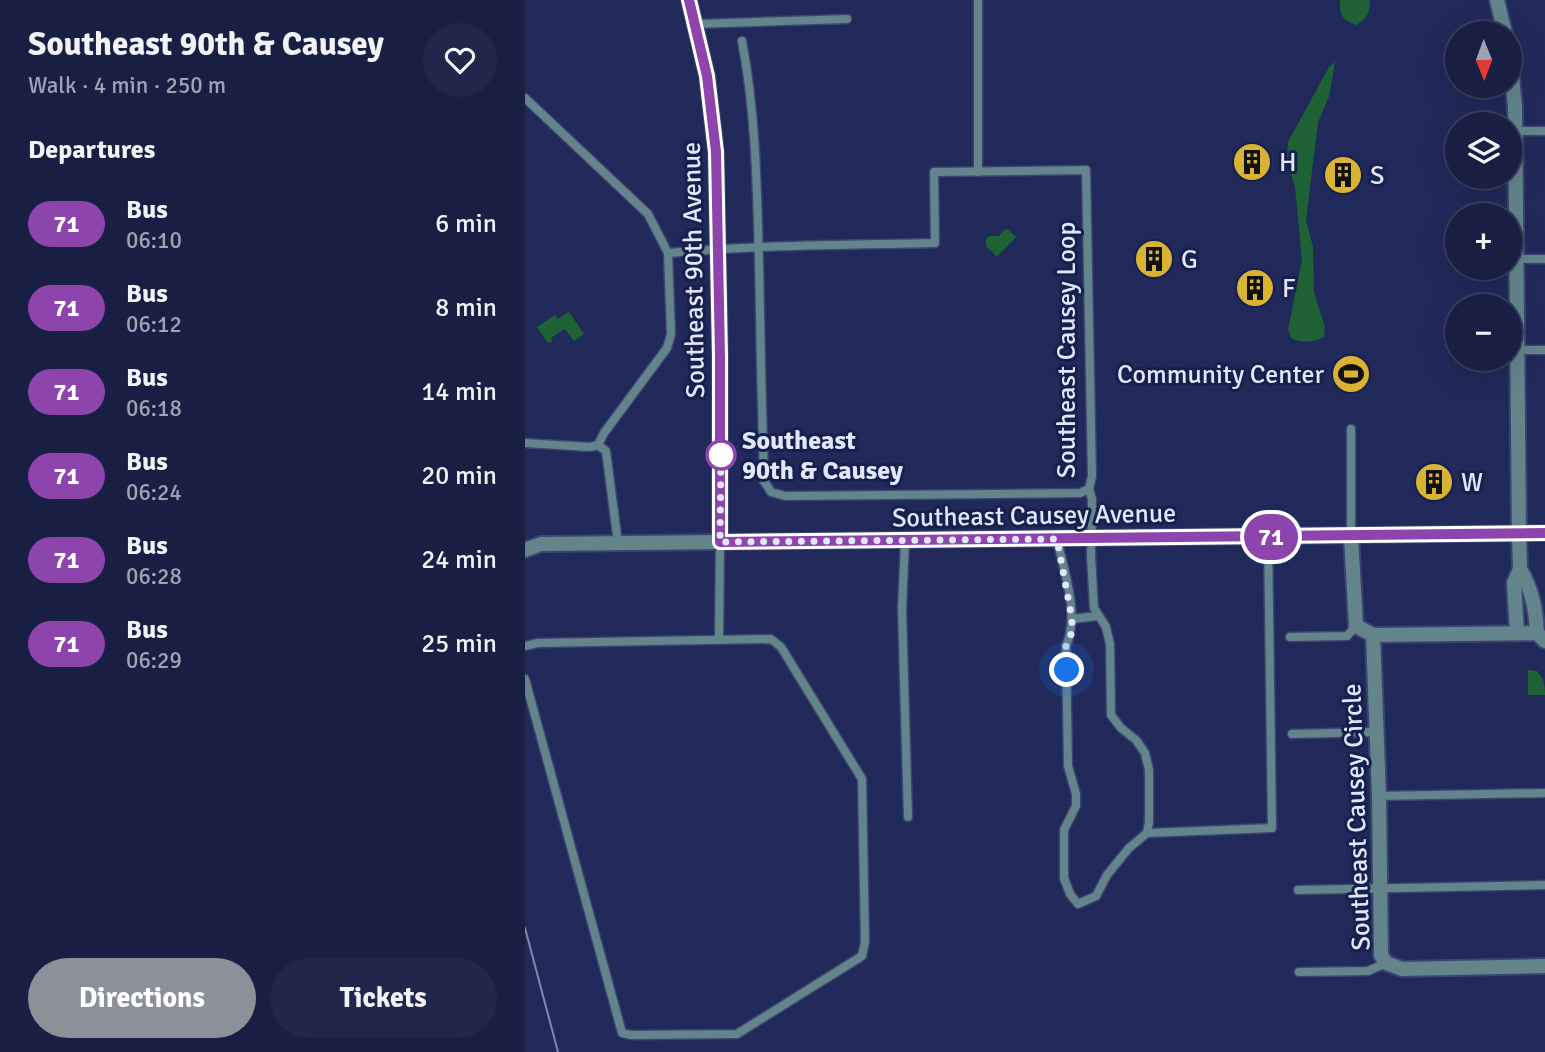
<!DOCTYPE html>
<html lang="en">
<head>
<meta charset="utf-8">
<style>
	:root { --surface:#181f43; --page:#21274a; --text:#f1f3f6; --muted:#9fa2b2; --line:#363d5c; --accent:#8c9099 }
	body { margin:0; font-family:Signika,sans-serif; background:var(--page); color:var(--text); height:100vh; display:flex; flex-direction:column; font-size:26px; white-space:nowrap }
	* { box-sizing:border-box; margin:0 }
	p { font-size:23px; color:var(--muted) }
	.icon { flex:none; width:38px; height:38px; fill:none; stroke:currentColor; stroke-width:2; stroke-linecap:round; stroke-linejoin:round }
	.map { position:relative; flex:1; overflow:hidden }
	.sheet { display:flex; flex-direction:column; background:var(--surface); width:525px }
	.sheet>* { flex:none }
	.badge { padding:0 14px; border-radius:23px; font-size:24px; line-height:46px }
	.needle { width:46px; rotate:179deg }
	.fabs { position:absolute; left:920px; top:21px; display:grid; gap:14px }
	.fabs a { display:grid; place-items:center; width:77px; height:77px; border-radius:50%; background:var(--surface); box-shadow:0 7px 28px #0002,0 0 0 2px var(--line); font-size:35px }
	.you { position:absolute; width:35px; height:35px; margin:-18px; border:5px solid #fff; border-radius:50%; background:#1a73e8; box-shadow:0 0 0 10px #1a73e833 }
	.map>.badge { position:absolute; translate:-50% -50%; box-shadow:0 0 0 4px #fff }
	h2 { padding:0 28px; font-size:26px; line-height:63px }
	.round { display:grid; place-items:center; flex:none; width:74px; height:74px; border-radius:37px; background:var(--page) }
	.overview { display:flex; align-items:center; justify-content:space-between; height:119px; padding:0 28px }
	h1 { font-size:33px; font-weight:700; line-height:52px }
	.primary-button { display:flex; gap:14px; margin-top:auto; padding:14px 28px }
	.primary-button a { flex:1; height:80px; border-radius:42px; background:var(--accent); color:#fff; font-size:28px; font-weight:700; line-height:80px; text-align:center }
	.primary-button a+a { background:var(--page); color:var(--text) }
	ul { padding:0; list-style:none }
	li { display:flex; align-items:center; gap:21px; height:84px; padding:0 28px }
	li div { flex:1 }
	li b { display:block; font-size:26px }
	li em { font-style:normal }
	li .badge { min-width:77px; font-weight:700; text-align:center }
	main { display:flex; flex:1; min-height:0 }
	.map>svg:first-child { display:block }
	.water { fill:#1d6135 }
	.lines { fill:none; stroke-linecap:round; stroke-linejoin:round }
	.service-casing { stroke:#3b4470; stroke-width:11 }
	.minor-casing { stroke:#3b4470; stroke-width:18 }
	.tertiary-casing { stroke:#3b4470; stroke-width:18 }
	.service { stroke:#63848b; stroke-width:8 }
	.minor { stroke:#63848b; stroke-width:14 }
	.tertiary { stroke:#63848b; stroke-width:14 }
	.tram { stroke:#8087a9; stroke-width:2 }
	.line-casing { stroke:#fff; stroke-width:16 }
	.line { stroke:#8e44ad; stroke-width:10 }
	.walk { stroke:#e2e8fb; stroke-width:7; stroke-dasharray:0 12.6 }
	.stop-dot { fill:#fff; stroke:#8e44ad; stroke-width:3.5 }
	.labels { text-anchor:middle; stroke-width:6; stroke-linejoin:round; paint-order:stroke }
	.poi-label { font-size:26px; fill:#e2e8fb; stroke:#171f4e; text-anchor:start }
	.street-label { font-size:26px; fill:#e2e8fb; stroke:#171f4e }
	.stop-label { font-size:26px; font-weight:bold; fill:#e2e8fb; stroke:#171f4e; text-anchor:start }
</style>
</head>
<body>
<main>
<section class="sheet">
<div class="overview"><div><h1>Southeast 90th &amp; Causey</h1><p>Walk · 4 min · 250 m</p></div><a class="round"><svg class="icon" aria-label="heart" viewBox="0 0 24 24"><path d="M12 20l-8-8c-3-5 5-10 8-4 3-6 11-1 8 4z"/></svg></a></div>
<h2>Departures</h2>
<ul>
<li><span class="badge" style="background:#8e44ad;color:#fff">71</span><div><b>Bus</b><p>06:10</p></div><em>6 min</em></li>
<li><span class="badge" style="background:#8e44ad;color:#fff">71</span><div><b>Bus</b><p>06:12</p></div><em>8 min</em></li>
<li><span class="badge" style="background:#8e44ad;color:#fff">71</span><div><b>Bus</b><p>06:18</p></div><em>14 min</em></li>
<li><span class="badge" style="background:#8e44ad;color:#fff">71</span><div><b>Bus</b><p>06:24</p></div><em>20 min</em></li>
<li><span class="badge" style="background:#8e44ad;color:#fff">71</span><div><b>Bus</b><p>06:28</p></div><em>24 min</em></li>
<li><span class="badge" style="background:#8e44ad;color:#fff">71</span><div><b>Bus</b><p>06:29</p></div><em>25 min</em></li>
</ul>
<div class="primary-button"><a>Directions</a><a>Tickets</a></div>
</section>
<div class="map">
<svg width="1020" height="1052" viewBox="0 0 1020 1052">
	<rect width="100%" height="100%" fill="#202959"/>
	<!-- water -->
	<g class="water">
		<path d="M 815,0 L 845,0 C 845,13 842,19 831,25 C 816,20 815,15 815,0 Z"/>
		<path d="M 810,62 L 804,97 L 793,122 L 781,220 L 788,247 L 789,292 L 800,327 L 799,337 C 788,343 777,343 766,338 L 763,330 L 777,260 L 770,188 L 762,159 L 763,142 L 804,67 Z"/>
		<polygon points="483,229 491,237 472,257 461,246 461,239 464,236 474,236 479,230"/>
		<polygon points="44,312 59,334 49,341 40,329 26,338 27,341 23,343 12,327 30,315 33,319"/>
		<path d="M 1003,670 L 1012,671 C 1019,679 1020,685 1020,695 L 1003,695 Z"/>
	</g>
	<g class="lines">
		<defs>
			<g id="service">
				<polyline points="170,24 322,19"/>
				<path d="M 0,98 L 123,214 L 143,253 C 231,245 321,245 410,243 L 409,172 L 561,170 L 567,476 L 564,489 L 555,493 L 260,496 L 246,492 L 239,481 C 237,408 235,336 234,263 C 232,188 231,115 217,41"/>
				<polyline points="991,131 1020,131"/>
				<polyline points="453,172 453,0"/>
				<polyline points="992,259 1020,259"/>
				<polyline points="994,350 1020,350"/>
				<polyline points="0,443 65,447 73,445 79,433 142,348 146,334 143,253"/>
				<polyline points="73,445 81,451 93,543"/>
				<polyline points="826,536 826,429"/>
				<path d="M 532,539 C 539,572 555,614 541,646 L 543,766 L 551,794 L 551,806 L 539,830 L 539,878 L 545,894 L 553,904 L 571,896 L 582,875 L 604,848 L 622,833 L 624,822 L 624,770 L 620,753 L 611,740 L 596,728 L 586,715 L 585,644 L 581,627 L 569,608 L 566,556 L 567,499 L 564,489"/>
				<polyline points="380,541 377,610 383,817"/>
				<polyline points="547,619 573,616"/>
				<polyline points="765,637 822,636 831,626"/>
				<polyline points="194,639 195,542"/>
				<polyline points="0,646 13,643 246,639 256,647 337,779 340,942 337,956 212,1034 106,1035 97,1033 0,679"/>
				<polyline points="767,734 852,732"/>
				<polyline points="854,796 1020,793"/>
				<polyline points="622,833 747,828 743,537"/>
				<polyline points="773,890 1020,885"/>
				<polyline points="774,972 843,971 861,963"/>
			</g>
			<g id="minor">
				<polyline points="826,536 831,626 848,635"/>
				<polyline points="0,550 16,544 195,542"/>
				<path d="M 995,569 C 1007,590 1011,609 1012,633"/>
				<polyline points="992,633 989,583 995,569 994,533"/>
				<polyline points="1020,641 1012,633 848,635 854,796 856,955 861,963 877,969 1020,966"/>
			</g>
			<g id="tertiary">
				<polyline points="164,0 182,76 191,152 195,356 195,542 1020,533"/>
				<polyline points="972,0 980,33"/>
				<polyline points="985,57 990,107 994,533"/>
			</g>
		</defs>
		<!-- service casing -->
		<use href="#service" class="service-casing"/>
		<!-- minor casing -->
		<use href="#minor" class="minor-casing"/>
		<!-- tertiary casing -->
		<use href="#tertiary" class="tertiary-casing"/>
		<!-- service -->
		<use href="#service" class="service"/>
		<!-- minor -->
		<use href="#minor" class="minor"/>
		<!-- tertiary -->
		<use href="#tertiary" class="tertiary"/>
		<!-- tram -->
		<polyline class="tram" points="0,928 33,1052"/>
	</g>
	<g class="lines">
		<defs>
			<polyline id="line" points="164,0 182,76 191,152 195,356 195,542 1020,533"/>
		</defs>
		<!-- line casing -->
		<use href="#line" class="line-casing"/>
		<!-- line -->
		<use href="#line" class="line"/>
		<!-- walk -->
		<polyline class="walk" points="196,455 196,451 195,542 532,539 547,619 547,632 541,646 542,670"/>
	</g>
	<!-- icons -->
	<defs>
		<symbol id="building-disc" viewBox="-11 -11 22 22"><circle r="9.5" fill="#d9b334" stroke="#171f4e"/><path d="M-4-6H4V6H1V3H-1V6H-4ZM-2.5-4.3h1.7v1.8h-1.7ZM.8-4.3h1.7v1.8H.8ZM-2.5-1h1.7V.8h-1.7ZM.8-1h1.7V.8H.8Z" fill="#111"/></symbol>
		<symbol id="stadium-disc" viewBox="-11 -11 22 22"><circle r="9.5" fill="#d9b334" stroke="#171f4e"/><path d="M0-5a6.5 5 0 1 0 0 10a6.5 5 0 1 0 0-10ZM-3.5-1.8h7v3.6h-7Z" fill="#111"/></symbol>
	</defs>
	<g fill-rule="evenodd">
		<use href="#building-disc" x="705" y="140" width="44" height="44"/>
		<use href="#building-disc" x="796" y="153" width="44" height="44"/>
		<use href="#building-disc" x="607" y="237" width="44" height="44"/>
		<use href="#building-disc" x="708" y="266" width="44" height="44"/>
		<use href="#stadium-disc" x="804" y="352" width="44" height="44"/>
		<use href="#building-disc" x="887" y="460" width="44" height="44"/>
	</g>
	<!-- markers -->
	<circle class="stop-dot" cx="196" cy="455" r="14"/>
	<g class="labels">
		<!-- poi labels -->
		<g class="poi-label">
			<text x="754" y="171">H</text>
			<text x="845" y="184">S</text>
			<text x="656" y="268">G</text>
			<text x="757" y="297">F</text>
			<text x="799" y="383" text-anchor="end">Community Center</text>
			<text x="936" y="491">W</text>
		</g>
		<!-- street labels -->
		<g class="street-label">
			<text transform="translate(168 270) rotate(-91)" y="9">Southeast 90th Avenue</text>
			<text transform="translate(541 350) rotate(-90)" y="9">Southeast Causey Loop</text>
			<text transform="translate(509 515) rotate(-1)" y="9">Southeast Causey Avenue</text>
			<text transform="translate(831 817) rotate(-92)" y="9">Southeast Causey Circle</text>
		</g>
		<!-- stop labels -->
		<g class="stop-label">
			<text x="217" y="449">Southeast<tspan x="217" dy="30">90th &amp; Causey</tspan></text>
		</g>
	</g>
</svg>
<div class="fabs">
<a><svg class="needle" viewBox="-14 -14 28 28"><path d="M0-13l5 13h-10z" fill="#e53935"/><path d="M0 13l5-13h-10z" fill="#9fa2b2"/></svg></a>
<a><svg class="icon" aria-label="layers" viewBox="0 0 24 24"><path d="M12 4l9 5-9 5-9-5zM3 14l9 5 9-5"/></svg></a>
<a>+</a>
<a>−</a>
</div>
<div class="you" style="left:542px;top:670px"></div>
<b class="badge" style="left:746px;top:537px;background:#8e44ad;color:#fff">71</b>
</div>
</main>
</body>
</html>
